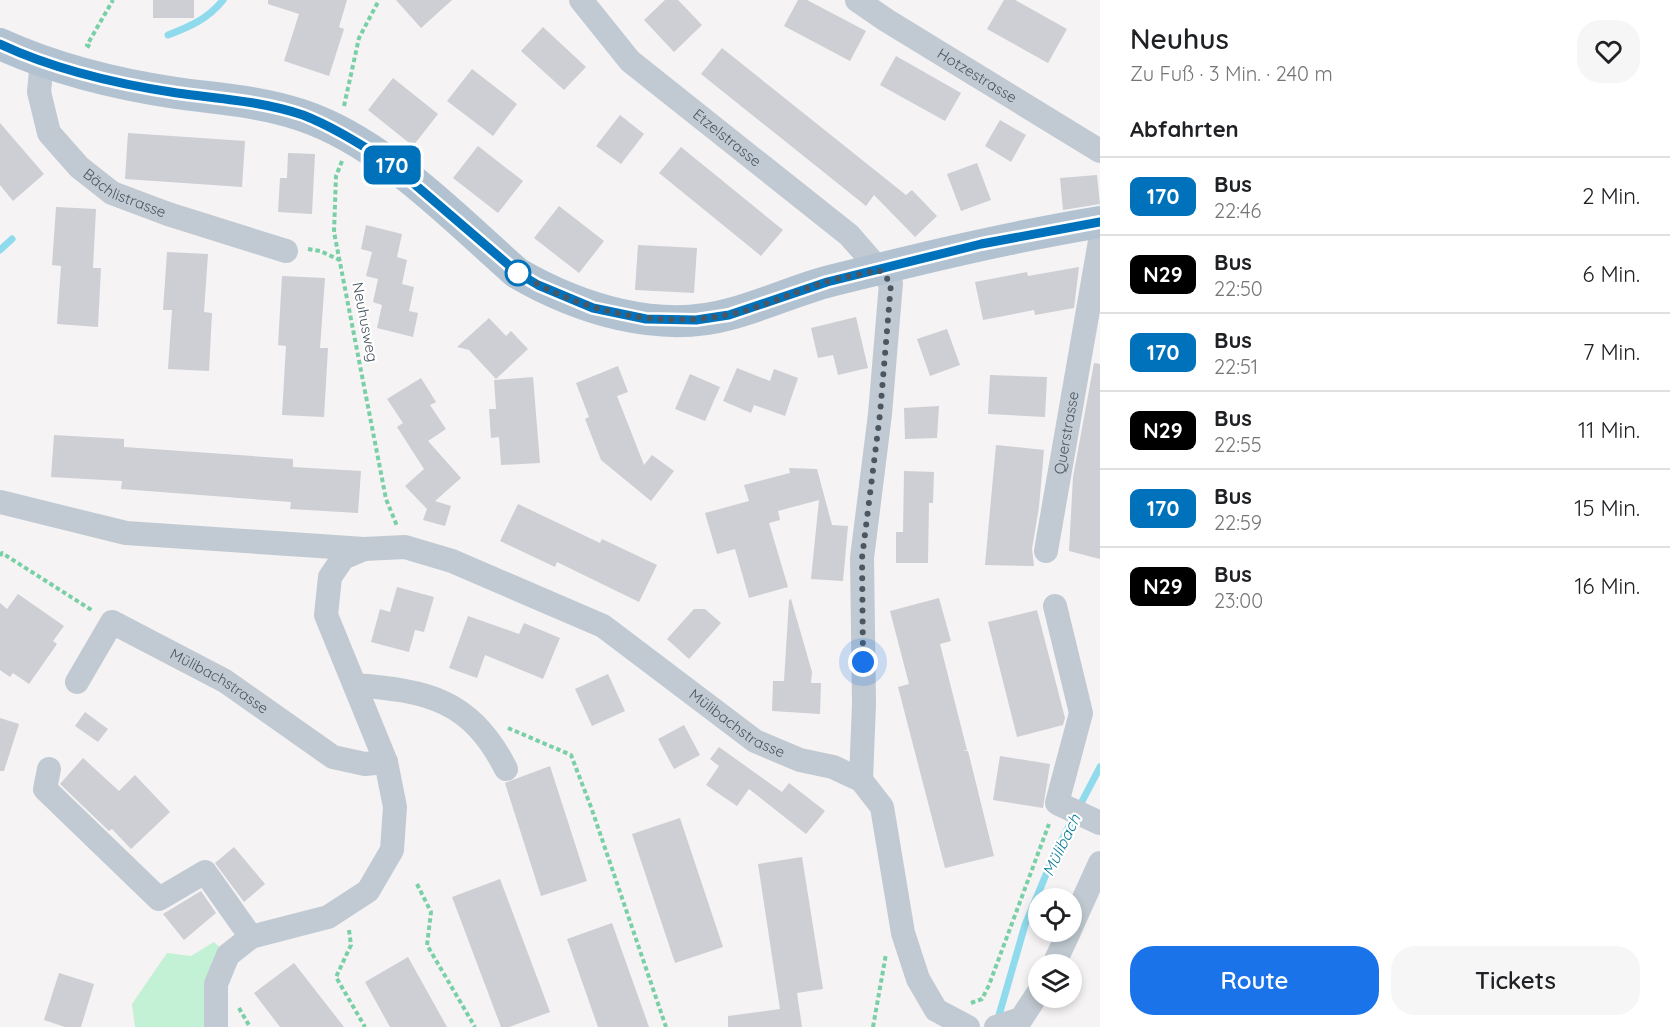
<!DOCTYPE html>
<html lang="de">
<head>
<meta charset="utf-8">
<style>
	:root { --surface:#fff; --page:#f6f6f6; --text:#202124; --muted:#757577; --line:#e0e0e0; --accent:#1a73e8 }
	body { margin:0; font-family:Quicksand,sans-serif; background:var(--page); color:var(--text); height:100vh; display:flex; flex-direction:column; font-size:22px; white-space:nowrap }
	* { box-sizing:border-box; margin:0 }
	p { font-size:20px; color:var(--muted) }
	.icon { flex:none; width:33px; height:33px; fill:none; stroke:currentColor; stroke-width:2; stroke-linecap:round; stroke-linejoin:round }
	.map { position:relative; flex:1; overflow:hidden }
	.panel { display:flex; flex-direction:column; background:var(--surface); width:570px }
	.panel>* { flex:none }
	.badge { padding:0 12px; border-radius:9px; font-size:21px; line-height:39px }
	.buttons { position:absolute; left:1028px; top:888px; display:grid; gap:12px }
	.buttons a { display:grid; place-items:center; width:54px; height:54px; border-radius:50%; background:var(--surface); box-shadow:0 3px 9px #0003; font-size:30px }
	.you { position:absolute; width:30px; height:30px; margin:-15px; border:4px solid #fff; border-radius:50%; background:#1a73e8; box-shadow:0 0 0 9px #1a73e833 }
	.map>.badge { position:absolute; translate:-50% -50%; box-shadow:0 0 0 3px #fff }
	h2 { padding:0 30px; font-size:22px; line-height:54px }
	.round { display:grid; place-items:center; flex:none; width:63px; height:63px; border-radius:24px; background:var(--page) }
	.headline { display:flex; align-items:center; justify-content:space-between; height:102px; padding:0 30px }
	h1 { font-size:28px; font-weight:600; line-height:45px }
	.button { display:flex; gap:12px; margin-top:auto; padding:12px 30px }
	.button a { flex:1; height:69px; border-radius:24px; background:var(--accent); color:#fff; font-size:24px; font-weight:600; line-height:69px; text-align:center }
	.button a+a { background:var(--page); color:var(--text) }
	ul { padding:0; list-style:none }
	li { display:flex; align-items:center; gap:18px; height:78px; padding:0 30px; border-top:2px solid var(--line) }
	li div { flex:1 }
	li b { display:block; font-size:22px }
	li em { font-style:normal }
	li .badge { min-width:66px; font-weight:700; text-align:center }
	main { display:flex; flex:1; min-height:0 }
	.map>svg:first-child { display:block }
	.green { fill:#c3f1d5 }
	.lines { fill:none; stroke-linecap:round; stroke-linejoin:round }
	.stream { stroke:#90daee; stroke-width:7 }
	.building { fill:#cdcfd5 }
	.path { stroke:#7ad0a6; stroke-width:4; stroke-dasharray:4.5 3; stroke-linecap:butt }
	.minor { stroke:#c1cad2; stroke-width:24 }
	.major { stroke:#b3c2d1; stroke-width:32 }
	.line-casing { stroke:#fff; stroke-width:14 }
	.line { stroke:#0072bc; stroke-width:9 }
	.walk { stroke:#4a5661; stroke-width:6; stroke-dasharray:0 10.8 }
	.stop-dot { fill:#fff; stroke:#0072bc; stroke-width:3 }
	.labels { text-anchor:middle; stroke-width:4.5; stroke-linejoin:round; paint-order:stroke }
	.street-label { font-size:15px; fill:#4a5661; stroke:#fff }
	.water-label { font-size:16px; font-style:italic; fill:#0c7c9b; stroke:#fff }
</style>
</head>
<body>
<main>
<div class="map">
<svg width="1100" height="1027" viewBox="0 0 1100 1027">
	<rect width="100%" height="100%" fill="#f5f3f3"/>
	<!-- green -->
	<polygon class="green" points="214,942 228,955 216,1027 135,1027 132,1004 167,953 191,956"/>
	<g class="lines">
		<!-- stream -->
		<g class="stream">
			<path d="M 168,35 C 189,27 208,19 223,0"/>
			<polyline points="0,250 12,239"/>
			<polyline points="997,1022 1025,925 1055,853 1100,767"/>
		</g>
	</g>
	<!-- building -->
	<g class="building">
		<rect x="153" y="0" width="41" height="18"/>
		<polygon points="268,0 347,0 339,27 344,29 329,76 284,61 299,14 268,4"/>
		<polygon points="396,0 452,0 421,28"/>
		<polygon points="665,0 678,0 702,25 674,52 644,20"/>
		<polygon points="798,0 807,0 866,31 850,61 784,26"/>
		<polygon points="1004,0 1015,0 1067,29 1048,63 987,29"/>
		<polygon points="543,27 586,67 564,90 521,51"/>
		<polygon points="722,48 906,195 912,190 937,216 915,237 874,195 866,206 701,74"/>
		<polygon points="896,56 961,93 945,121 880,85"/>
		<polygon points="472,69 517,104 493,136 447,101"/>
		<polygon points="393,78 438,114 413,146 368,110"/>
		<polygon points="620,115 644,134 621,164 596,146"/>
		<polygon points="1000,120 1026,135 1011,162 985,146"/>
		<polygon points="0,123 44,174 13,201 0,185"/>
		<polygon points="128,133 245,141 242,187 125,179"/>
		<polygon points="478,146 523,181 498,213 453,178"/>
		<polygon points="681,147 783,230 761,256 659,173"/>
		<polygon points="288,153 315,154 312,214 278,212 280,178 287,178"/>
		<polygon points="977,163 991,200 961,211 947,174"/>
		<polygon points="1097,175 1100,204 1063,210 1060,178"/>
		<polygon points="559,206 604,241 579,273 534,238"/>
		<polygon points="56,207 96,209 93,268 101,268 98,327 57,324 61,266 52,265"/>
		<polygon points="366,225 402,234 397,257 407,260 402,284 414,287 409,311 418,313 413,337 377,328 382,305 373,302 378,279 366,276 372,252 361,249"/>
		<polygon points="638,245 697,248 694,293 635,290"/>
		<polygon points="167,252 208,254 204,312 212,313 209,371 168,369 172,310 163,310"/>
		<polygon points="1079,267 1074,308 1035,315 1034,310 983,320 975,282 1027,272 1028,276"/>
		<polygon points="282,276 325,278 320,348 328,348 324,417 282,415 286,346 278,345"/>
		<polygon points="856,317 868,368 838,375 833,355 818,358 811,328"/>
		<polygon points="489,318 506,336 511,331 528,349 496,379 469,350 457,347"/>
		<polygon points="947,329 960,365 930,376 917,339"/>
		<polygon points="1094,363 1100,364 1100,559 1069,551 1073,477"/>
		<polygon points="618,366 628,392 617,396 644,465 652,455 674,471 651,501 601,460 585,419 589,417 576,383"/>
		<polygon points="737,368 770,381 774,369 798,378 785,416 754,405 751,413 723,401"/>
		<polygon points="690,374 720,387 705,421 675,409"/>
		<polygon points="990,375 1047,377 1045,417 988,414"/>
		<polygon points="533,377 540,463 501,465 499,437 491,438 489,409 496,409 494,380"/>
		<polygon points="421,378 436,402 430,405 446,429 428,441 461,478 435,501 451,506 445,526 423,520 427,509 405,486 424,469 397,427 403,423 387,399"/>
		<polygon points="939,406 937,438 905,439 904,408"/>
		<polygon points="54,435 124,439 124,447 293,459 293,467 361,471 358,513 290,509 291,502 121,489 122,481 51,477"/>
		<polygon points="996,445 1044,450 1039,507 1032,549 1034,566 985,565"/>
		<polygon points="789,468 817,469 832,525 848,526 843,581 811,579 819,500 778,511 780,520 769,523 788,587 749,598 735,549 717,554 705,513 749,501 744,485 790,473"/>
		<polygon points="904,471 934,472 933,503 929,503 928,563 896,563 896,532 903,532"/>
		<polygon points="518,504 600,543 602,539 657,565 639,602 557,562 555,567 500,541"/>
		<polygon points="397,587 434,597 424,632 415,630 409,652 371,642 380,609 390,612"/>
		<polygon points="18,594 64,626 53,641 57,644 29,684 13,673 10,677 0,670 0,603 7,609"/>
		<polygon points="939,598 951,641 940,644 967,750 963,751 968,751 994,856 945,868 898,687 909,684 890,611"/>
		<polygon points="791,599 812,672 811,683 821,683 820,714 772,711 773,681 784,681 789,600"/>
		<polygon points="694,609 705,609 721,623 689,659 667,639"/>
		<polygon points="1037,610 1065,718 1063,725 1017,737 988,622"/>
		<polygon points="468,616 519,634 524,623 560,638 543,679 485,655 477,678 449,668"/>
		<polygon points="608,674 625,711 592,726 575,689"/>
		<polygon points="85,712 108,729 98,742 75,726"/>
		<polygon points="0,718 19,724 4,771 0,771"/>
		<polygon points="684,725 700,755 674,769 658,739"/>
		<polygon points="719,747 782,792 789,783 825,811 806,834 749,789 737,806 706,785 719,766 710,759"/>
		<polygon points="1000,756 1050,764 1043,808 993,800"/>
		<polygon points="83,758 119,791 135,775 170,812 131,849 112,829 109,831 60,784"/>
		<polygon points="550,766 587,881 541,896 505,783"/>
		<polygon points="680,818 723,947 675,963 632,834"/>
		<polygon points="234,847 265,884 244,902 215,863"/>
		<polygon points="802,857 823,989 797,993 802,1027 728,1027 728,1016 780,1009 758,864"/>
		<polygon points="500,879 550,1012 509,1027 501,1027 452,897"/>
		<polygon points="201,891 216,913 184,940 163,914"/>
		<polygon points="612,923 649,1027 598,1027 567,939"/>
		<polygon points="408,957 447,1027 390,1027 365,982"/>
		<polygon points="294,963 344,1027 280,1027 254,993"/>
		<polygon points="59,973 94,984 81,1027 65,1027 44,1020"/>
	</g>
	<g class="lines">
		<!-- path -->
		<g class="path">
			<polyline points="90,47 87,45 113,0"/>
			<polyline points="344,106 359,38 379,0"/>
			<polyline points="342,161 336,176 334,232 386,499 397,526"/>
			<polyline points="308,249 320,251 340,260"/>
			<polyline points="0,556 2,553 93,611"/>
			<polyline points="508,728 571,755 591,807 666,1027"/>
			<polyline points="417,884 431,912 427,945 475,1027"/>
			<polyline points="349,930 351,945 336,977 365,1027"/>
			<polyline points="971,1003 982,999 989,985 1049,824"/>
			<polyline points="239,1008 250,1027"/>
			<polyline points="873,1027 886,954"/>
		</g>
		<!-- minor -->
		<g class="minor">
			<path id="s1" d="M 581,0 L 630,61 L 849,235 L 891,283 L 880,414 L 862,558 L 864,704 L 861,780"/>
			<path id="s2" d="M 857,0 L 886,20 L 1100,151"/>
			<path id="s3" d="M 42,61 L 39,92 L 49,133 L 79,167 L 112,193 L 168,214 L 286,251"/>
			<path id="s4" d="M 0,502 L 126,533 L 364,549 L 405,547 L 452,561 L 603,626 L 755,741 L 800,760 L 833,767 L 861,780 L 882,807 L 903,933 L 918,979 L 936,1010 L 968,1027"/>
			<path id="s5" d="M 1046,551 L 1100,241"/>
			<polyline points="1055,606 1081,713 1057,803 1100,823"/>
			<path id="s6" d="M 77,682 L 112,622 L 225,681 L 333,757 L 365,764 L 386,762"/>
			<path d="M 355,685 C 427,691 471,699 506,769"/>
			<polyline points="49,769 45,789 159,899 205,872 251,937"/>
			<polyline points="1071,927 1100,863"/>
			<polyline points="1054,964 1069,932"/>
			<polyline points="216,1027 216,984 228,955 251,937 328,917 368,891 392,850 395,807 386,762 326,615 330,577 343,558 364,549"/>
			<polyline points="996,1027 1021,1019 1038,993"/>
		</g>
		<!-- major -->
		<path class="major" d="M 0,44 C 55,69 116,84 176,93 C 218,99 260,101 301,115 C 383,142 454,218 517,273 C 579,309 659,334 730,314 C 764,305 796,290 830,281 C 919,259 1009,237 1100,222"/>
	</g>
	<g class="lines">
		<defs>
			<path id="line" d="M 0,44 C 55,70 117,84 177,93 C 219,99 262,101 303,115 C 334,127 364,146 391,164 L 518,273 L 538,285 L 593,308 L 646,319 L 696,320 L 729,315 L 827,282 L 981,244 L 1100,222"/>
		</defs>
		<!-- line casing -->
		<use href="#line" class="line-casing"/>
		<!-- line -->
		<use href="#line" class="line"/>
		<!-- walk -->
		<path class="walk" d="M 518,273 C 579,310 653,329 726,315 C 760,309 793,292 826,282 C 843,277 862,274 879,270 L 891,283 L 880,414 L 862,558 L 863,662"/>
	</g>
	<!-- markers -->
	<circle class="stop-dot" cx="518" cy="273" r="12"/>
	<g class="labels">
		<!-- street labels -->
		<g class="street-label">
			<text dy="5" stroke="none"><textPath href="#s2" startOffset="142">Hotzestrasse</textPath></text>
			<text dy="5" stroke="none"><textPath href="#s1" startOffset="202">Etzelstrasse</textPath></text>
			<text dy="5" stroke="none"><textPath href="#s3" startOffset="172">Bächlistrasse</textPath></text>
			<text transform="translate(365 322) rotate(79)" y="5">Neuhusweg</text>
			<text dy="5" stroke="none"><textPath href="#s5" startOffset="120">Querstrasse</textPath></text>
			<text dy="5" stroke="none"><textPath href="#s6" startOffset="192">Mülibachstrasse</textPath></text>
			<text dy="5" stroke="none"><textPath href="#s4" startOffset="789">Mülibachstrasse</textPath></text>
		</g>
		<!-- water labels -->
		<g class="water-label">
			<text transform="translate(1061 845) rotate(-64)" y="6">Mülibach</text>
		</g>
	</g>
</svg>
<div class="buttons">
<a><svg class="icon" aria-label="locate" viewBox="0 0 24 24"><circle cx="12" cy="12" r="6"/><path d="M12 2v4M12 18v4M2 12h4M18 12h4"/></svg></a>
<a><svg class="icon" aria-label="layers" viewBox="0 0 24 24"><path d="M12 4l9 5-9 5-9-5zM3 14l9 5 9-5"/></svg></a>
</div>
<div class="you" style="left:863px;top:662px"></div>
<b class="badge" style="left:392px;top:165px;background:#0072bc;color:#fff">170</b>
</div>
<section class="panel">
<div class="headline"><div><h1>Neuhus</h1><p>Zu Fuß · 3 Min. · 240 m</p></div><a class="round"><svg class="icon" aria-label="heart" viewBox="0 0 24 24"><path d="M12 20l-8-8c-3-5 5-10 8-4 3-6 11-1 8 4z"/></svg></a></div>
<h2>Abfahrten</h2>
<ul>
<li><span class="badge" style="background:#0072bc;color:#fff">170</span><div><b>Bus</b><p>22:46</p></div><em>2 Min.</em></li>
<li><span class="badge" style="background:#000;color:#fff">N29</span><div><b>Bus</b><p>22:50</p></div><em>6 Min.</em></li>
<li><span class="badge" style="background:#0072bc;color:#fff">170</span><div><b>Bus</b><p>22:51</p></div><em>7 Min.</em></li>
<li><span class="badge" style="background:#000;color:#fff">N29</span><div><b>Bus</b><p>22:55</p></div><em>11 Min.</em></li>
<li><span class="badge" style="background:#0072bc;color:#fff">170</span><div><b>Bus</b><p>22:59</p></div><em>15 Min.</em></li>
<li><span class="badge" style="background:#000;color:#fff">N29</span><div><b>Bus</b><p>23:00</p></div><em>16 Min.</em></li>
</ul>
<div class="button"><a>Route</a><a>Tickets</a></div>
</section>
</main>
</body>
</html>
